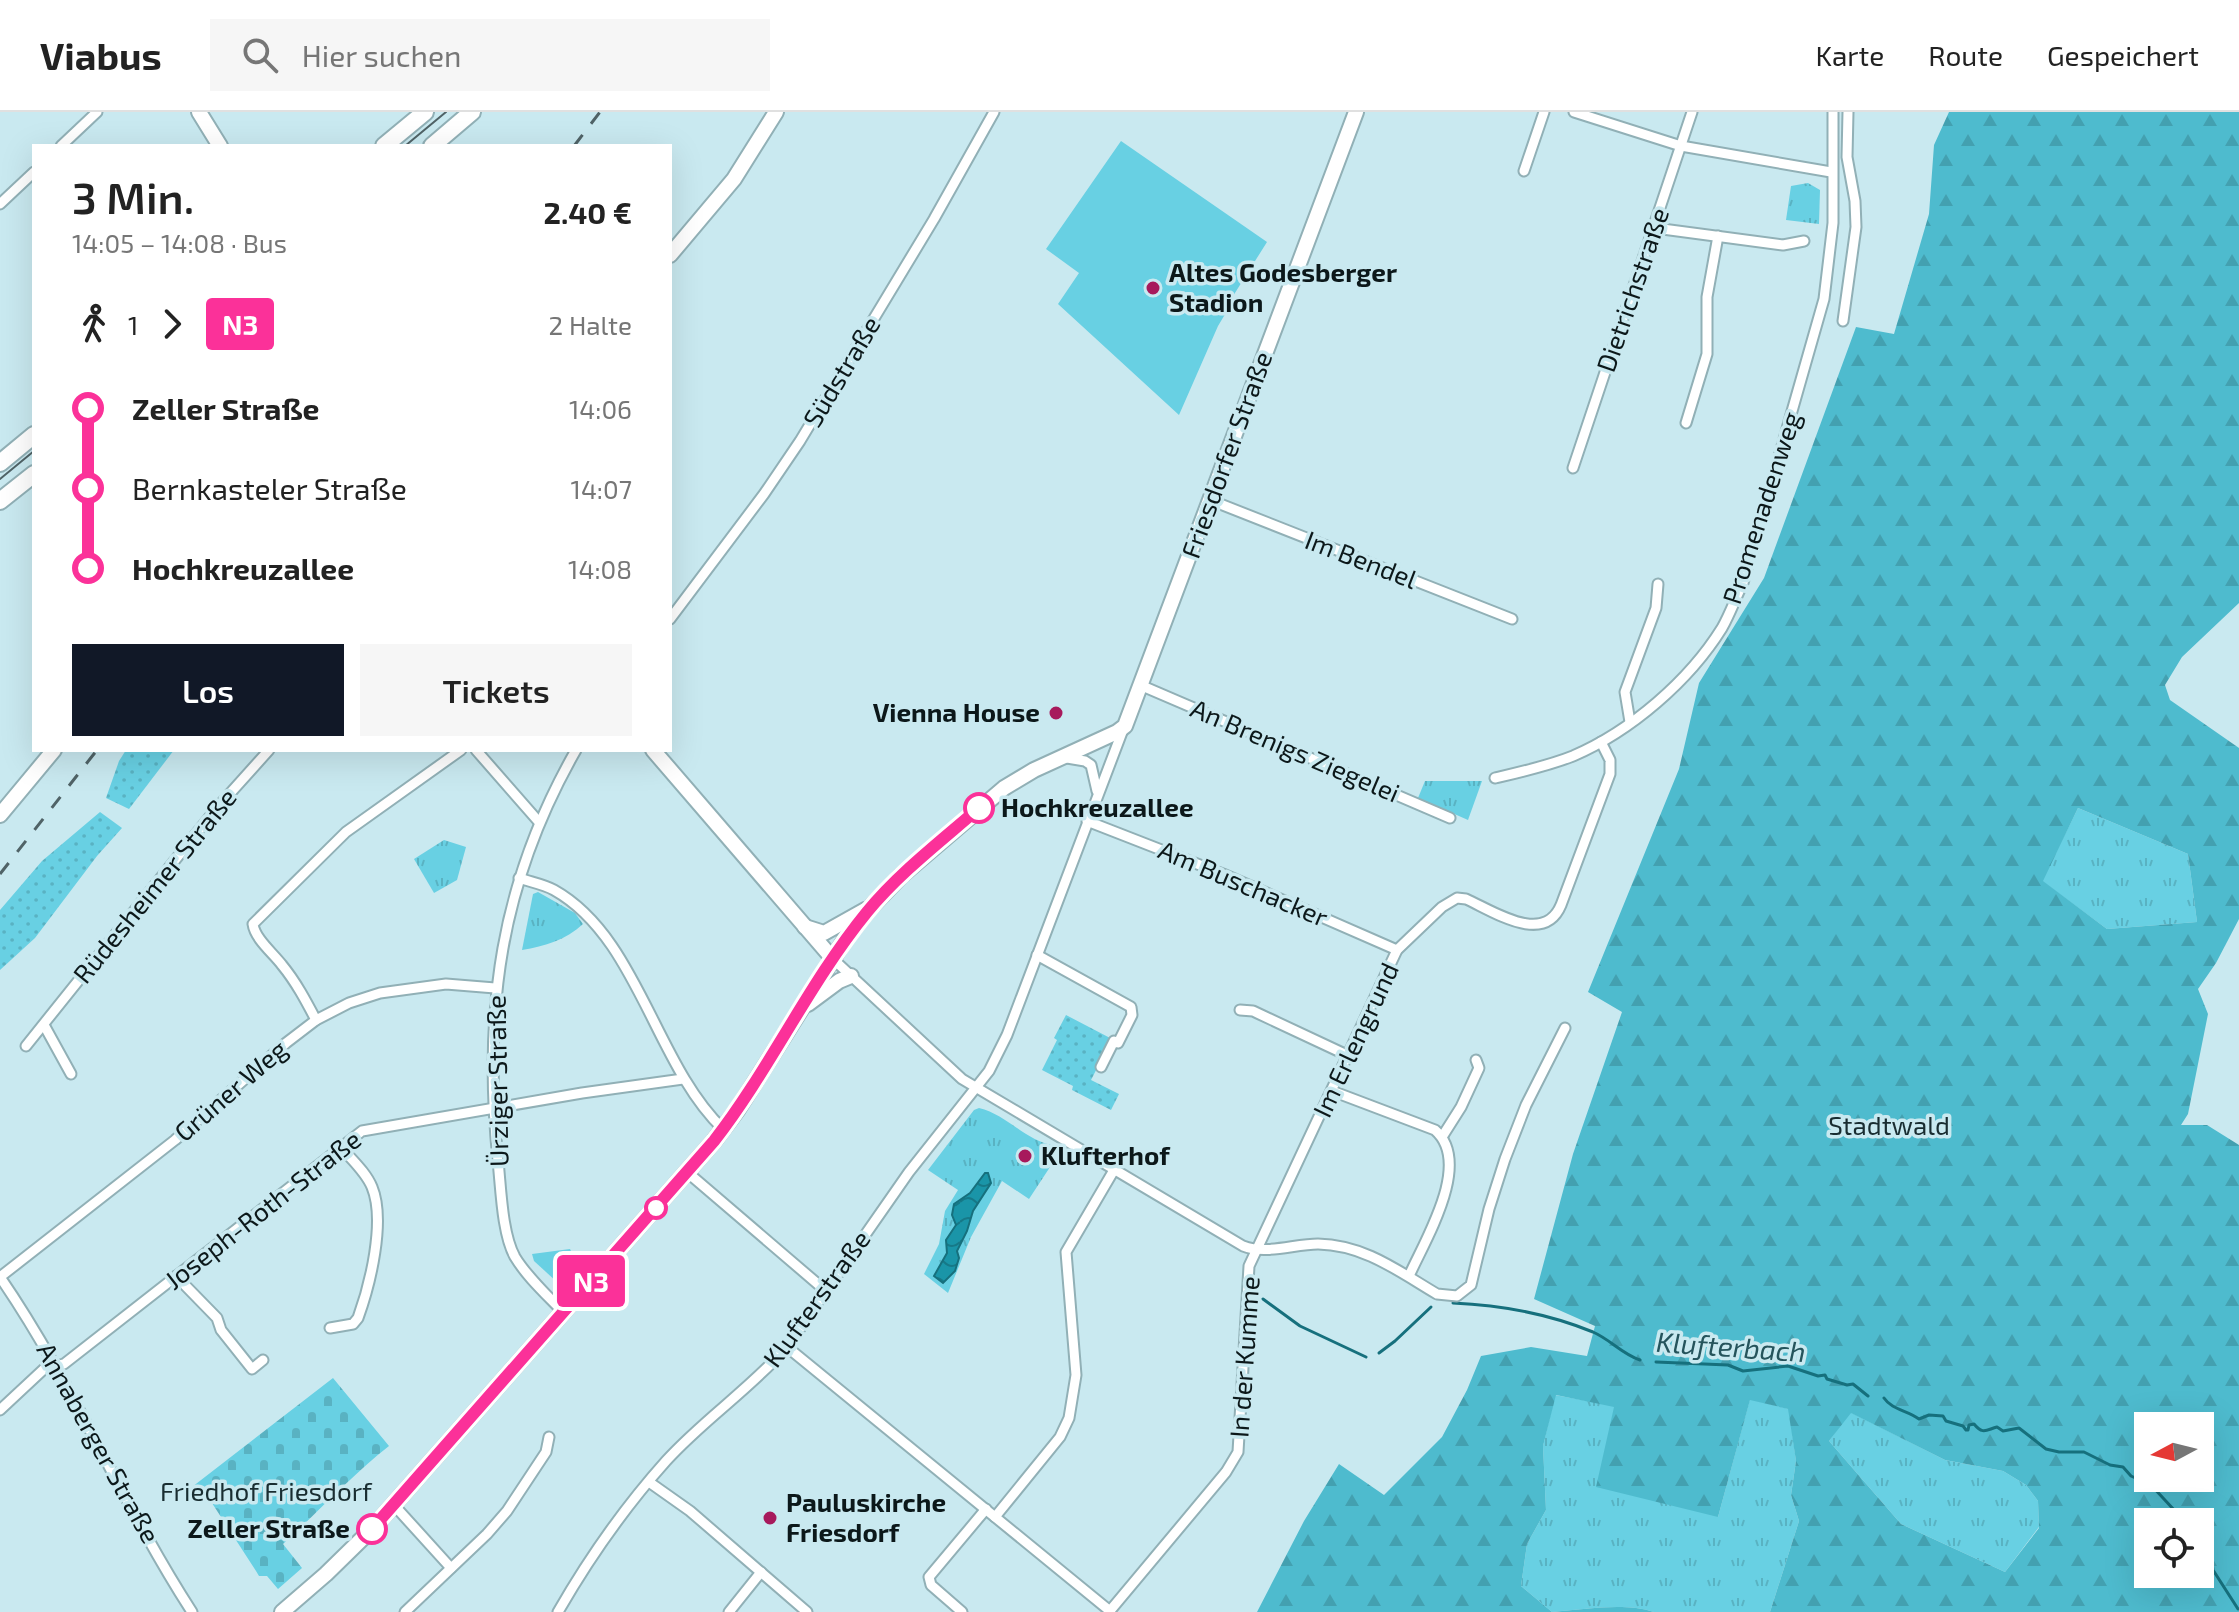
<!DOCTYPE html>
<html lang="de">
<head>
<meta charset="utf-8">
<style>
	:root { --surface:#fff; --page:#f6f6f6; --text:#222; --muted:#767676; --line:#e0e0e0; --accent:#111827 }
	body { margin:0; font-family:"Exo 2",sans-serif; background:var(--page); color:var(--text); height:100vh; display:flex; flex-direction:column; font-size:30px; white-space:nowrap }
	* { box-sizing:border-box; margin:0 }
	p { font-size:26px; color:var(--muted) }
	.icon { flex:none; width:44px; height:44px; fill:none; stroke:currentColor; stroke-width:2; stroke-linecap:round; stroke-linejoin:round }
	.map { position:relative; flex:1; overflow:hidden }
	.sheet { position:absolute; left:32px; top:32px; width:640px; height:608px; display:flex; flex-direction:column; background:var(--surface); border-radius:0px; box-shadow:0 8px 32px #0002 }
	.sheet>* { flex:none }
	.badge { padding:0 16px; border-radius:6px; font-size:28px; line-height:52px }
	.needle { width:52px; rotate:263deg }
	.fabs { position:absolute; left:2134px; top:1300px; display:grid; gap:16px }
	.fabs a { display:grid; place-items:center; width:80px; height:80px; border-radius:0px; background:var(--surface); box-shadow:0 8px 32px #0002; font-size:40px }
	.map>.badge { position:absolute; translate:-50% -50%; box-shadow:0 0 0 4px #fff }
	.legs { display:flex; align-items:center; gap:12px; height:88px; padding:0 40px; font-size:26px }
	.legs p { margin-inline-start:auto }
	.overview { display:flex; align-items:center; justify-content:space-between; height:136px; padding:0 40px }
	h1 { font-size:44px; font-weight:600; line-height:60px }
	.action { display:flex; gap:16px; margin-top:auto; padding:16px 40px }
	.action a { flex:1; height:92px; border-radius:0px; background:var(--accent); color:#fff; font-size:32px; font-weight:600; line-height:92px; text-align:center }
	.action a+a { background:var(--page); color:var(--text) }
	ul { padding:0 40px; list-style:none }
	li { display:flex; align-items:center; gap:28px; height:80px; font-size:30px }
	li i { display:grid; place-items:center; width:12px; height:100%; margin:0 10px; background:currentColor }
	li i::after { content:''; width:20px; height:20px; margin:-10px; border:6px solid; border-radius:50%; background:var(--surface) }
	li p { margin-inline-start:auto }
	li:first-child i { background:linear-gradient(#0000 50%,currentColor 0) }
	li:last-child i { background:linear-gradient(currentColor 50%,#0000 0) }
	header { display:flex; align-items:center; gap:48px; box-sizing:border-box; height:112px; padding:0 40px; background:var(--surface); border-bottom:2px solid var(--line) }
	header strong { font-size:38px }
	nav { display:flex; gap:44px; margin-inline-start:auto; font-size:28px }
	.search { width:560px; height:72px; background:var(--page); display:flex; align-items:center; gap:20px; box-sizing:border-box; padding:0 28px; border-radius:0px; color:var(--muted); font-size:30px }
	.map>svg:first-child { display:block }
	.grass { fill:url(#grass-tufts) }
	.forest { fill:url(#forest-firs); fill-rule:evenodd }
	.cemetery { fill:url(#cemetery-stones) }
	.garden { fill:url(#garden-dots) }
	.pitch { fill:#68d0e3 }
	.water { fill:url(#water-waves); stroke:#16707d; stroke-width:2 }
	.lines { fill:none; stroke-linecap:round; stroke-linejoin:round }
	.stream { stroke:#16707d; stroke-width:3 }
	.street-casing { stroke:#91b0b6; stroke-width:13 }
	.secondary-casing { stroke:#91b0b6; stroke-width:18 }
	.primary-casing { stroke:#91b0b6; stroke-width:20 }
	.street { stroke:#fff; stroke-width:9 }
	.secondary { stroke:#fff; stroke-width:14 }
	.primary { stroke:#fff; stroke-width:16 }
	.tram { stroke:#506367; stroke-width:2 }
	.rail { stroke:#506367; stroke-width:3; stroke-dasharray:14 14; stroke-linecap:butt }
	.line-1-casing { stroke:#fff; stroke-width:18 }
	.line-1 { stroke:#fb3199; stroke-width:12 }
	.poi-dot { fill:#a71a5c; stroke:#c9e9f0; stroke-width:3 }
	.stop-1-dot { fill:#fff; stroke:#fb3199; stroke-width:4 }
	.labels { text-anchor:middle; stroke-width:7; stroke-linejoin:round; paint-order:stroke }
	.poi-label { font-size:26px; font-weight:bold; fill:#0c181a; stroke:#c9e9f0; text-anchor:start }
	.street-label { font-size:26px; fill:#0c181a; stroke:#c9e9f0 }
	.stop-label { font-size:26px; font-weight:bold; fill:#0c181a; stroke:#c9e9f0; text-anchor:start }
	.park-label { font-size:26px; fill:#192d31; stroke:#c9e9f0 }
	.water-label { font-size:28px; font-style:italic; fill:#25545c; stroke:#c9e9f0 }
</style>
</head>
<body>
<header>
<strong>Viabus</strong>
<div class="search"><svg class="icon" aria-label="search" viewBox="0 0 24 24"><circle cx="10" cy="10" r="6"/><path d="M15 15l6 6"/></svg>Hier suchen</div>
<nav><a>Karte</a><a>Route</a><a>Gespeichert</a></nav>
</header>
<div class="map">
<svg width="2239" height="1500" viewBox="0 0 2239 1500">
	<defs>
		<pattern id="grass-tufts" width="24" height="20" patternUnits="userSpaceOnUse" patternTransform="scale(2)"><rect width="24" height="20" fill="#68d0e3"/><path d="M3 7l-1-3M5 7V3M7 7l1-3M15 17l-1-3M17 17v-4M19 17l1-3" fill="none" stroke="#59b2c2"/></pattern>
		<pattern id="forest-firs" width="22" height="20" patternUnits="userSpaceOnUse" patternTransform="scale(2)"><rect width="22" height="20" fill="#4ebbce"/><path d="M5 1l3.5 6h-7zM16 11l3.5 6h-7z" fill="#43a0b0"/></pattern>
		<pattern id="cemetery-stones" width="16" height="16" patternUnits="userSpaceOnUse" patternTransform="scale(2)"><rect width="16" height="16" fill="#68d0e3"/><path d="M2 7V4a2 2 0 0 1 4 0v3zM10 15v-3a2 2 0 0 1 4 0v3z" fill="#59b2c2"/></pattern>
		<pattern id="garden-dots" width="8" height="8" patternUnits="userSpaceOnUse" patternTransform="scale(2)"><rect width="8" height="8" fill="#68d0e3"/><path d="M2 2h.1M6 6h.1" fill="none" stroke="#59b2c2" stroke-width="1.8" stroke-linecap="round"/></pattern>
		<pattern id="water-waves" width="16" height="10" patternUnits="userSpaceOnUse" patternTransform="scale(2)"><rect width="16" height="10" fill="#1a95a8"/><path d="M0 5q4-4 8 0t8 0" fill="none" stroke="#167988"/></pattern>
	</defs>
	<rect width="100%" height="100%" fill="#c9e9f0"/>
	<!-- grass -->
	<g class="grass">
		<polygon points="1808,71 1820,78 1819,112 1786,108 1791,74"/>
		<polygon points="1425,669 1482,669 1468,708 1418,686"/>
		<polygon points="2078,696 2188,742 2197,810 2107,817 2042,769"/>
		<polygon points="444,728 466,735 457,768 434,781 414,747"/>
		<path d="M 538,780 L 575,801 L 583,812 C 566,828 545,834 522,838 L 533,782 Z"/>
		<path d="M 979,996 C 1008,1003 1026,1030 1056,1034 L 1052,1052 L 1029,1087 L 1002,1069 L 971,1125 L 948,1181 L 924,1162 L 939,1132 L 945,1099 L 958,1078 L 928,1058 L 974,998 Z"/>
		<polygon points="570,1137 578,1154 563,1171 558,1171 534,1149 532,1142"/>
		<path d="M 1555,1283 L 1615,1294 L 1718,1405 L 1750,1287 L 1789,1297 L 1796,1349 L 1791,1383 L 1799,1409 L 1770,1500 L 1654,1500 C 1623,1490 1583,1498 1552,1500 L 1521,1474 L 1527,1432 L 1546,1398 L 1543,1334 Z"/>
		<polygon points="1850,1300 1945,1348 2003,1359 2026,1373 2038,1389 2039,1415 2005,1460 1901,1412 1829,1329"/>
	</g>
	<!-- forest -->
	<path class="forest" d="M 1949,0 L 2239,0 L 2239,491 L 2182,545 L 2165,573 L 2170,588 L 2239,636 L 2239,807 L 2216,851 L 2198,877 L 2208,902 L 2188,1002 L 2181,1013 L 2207,1013 L 2239,1033 L 2239,1500 L 1770,1500 L 1799,1409 L 1791,1383 L 1796,1349 L 1788,1297 L 1750,1288 L 1718,1405 L 1596,1375 L 1614,1295 L 1556,1283 L 1543,1334 L 1546,1398 L 1527,1432 L 1521,1474 L 1552,1500 C 1583,1498 1623,1490 1654,1500 L 1257,1500 L 1304,1409 L 1339,1352 L 1384,1383 L 1442,1325 L 1467,1278 L 1481,1244 L 1531,1235 L 1587,1244 L 1595,1214 L 1534,1187 L 1573,1042 L 1622,900 L 1588,880 L 1679,657 L 1699,571 L 1764,466 L 1856,215 L 1894,222 L 1929,102 L 1934,33 ZM 2078,696 L 2188,742 L 2197,810 L 2107,817 L 2043,769 ZM 1851,1301 L 1945,1348 L 2003,1359 L 2026,1373 L 2038,1389 L 2039,1416 L 2005,1460 L 1901,1412 L 1829,1329 ZM 2148,1314 L 2200,1314 L 2200,1366 L 2148,1366 ZM 2148,1410 L 2200,1410 L 2200,1462 L 2148,1462 Z"/>
	<!-- cemetery -->
	<path class="cemetery" d="M 333,1266 L 389,1334 C 351,1364 319,1399 283,1432 L 302,1456 L 278,1477 L 267,1464 L 259,1464 L 256,1459 L 210,1388 L 205,1391 L 192,1375 Z"/>
	<!-- garden -->
	<g class="garden">
		<polygon points="126,638 174,638 129,697 106,686 119,649"/>
		<polygon points="100,700 122,716 97,744 35,826 0,858 0,798 42,749"/>
		<polygon points="1066,903 1112,927 1091,968 1119,982 1111,998 1072,978 1073,974 1042,958 1057,928 1054,926"/>
	</g>
	<!-- pitch -->
	<polygon class="pitch" points="1121,29 1267,130 1228,192 1230,194 1218,214 1179,303 1058,192 1079,161 1046,137"/>
	<!-- water -->
	<polygon class="water" points="985,1061 988,1061 991,1071 973,1099 967,1119 957,1139 959,1146 955,1159 943,1171 934,1164 947,1141 946,1128 956,1113 952,1103 954,1092 970,1081"/>
	<g class="lines">
		<!-- stream -->
		<g class="stream">
			<polyline points="1263,1187 1300,1214 1366,1245"/>
			<path d="M 1453,1191 C 1500,1193 1549,1202 1593,1220 C 1611,1228 1622,1242 1640,1248"/>
			<polyline points="1379,1241 1395,1229 1431,1195"/>
			<polyline points="1656,1250 1728,1253 1743,1259 1788,1254 1818,1264 1825,1263 1827,1267 1847,1273 1853,1272 1868,1284"/>
			<path d="M 1884,1286 C 1892,1298 1907,1298 1919,1307 L 1929,1303 L 1943,1304 L 1946,1309 L 1963,1314 L 1966,1318 L 1968,1318 L 1969,1313 L 1974,1312 C 1983,1323 1986,1318 1997,1315 L 2003,1319 L 2019,1316 L 2046,1337 L 2059,1340 L 2084,1340 L 2110,1353 L 2123,1355 L 2131,1364 L 2151,1373 L 2176,1400 L 2192,1410"/>
			<polyline points="2200,1420 2210,1433 2213,1458 2238,1497"/>
		</g>
		<defs>
			<g id="street">
				<polyline points="1574,0 1681,34 1831,60"/>
				<polyline points="61,34 97,0"/>
				<polyline points="1524,59 1544,0"/>
				<polyline points="0,92 34,60"/>
				<polyline points="1655,116 1783,133 1804,129"/>
				<polyline points="1843,209 1856,115 1855,89 1847,45 1848,0"/>
				<polyline points="1686,311 1707,242 1707,185 1718,124"/>
				<polyline points="1573,356 1692,0"/>
				<polyline points="1210,388 1512,507"/>
				<polyline points="670,507 764,382 800,329 934,107 994,0"/>
				<polyline points="1140,573 1450,706"/>
				<polyline points="1630,610 1625,580 1656,496 1658,472"/>
				<polyline points="476,638 539,710"/>
				<polyline points="1067,646 1085,649 1091,653 1097,679"/>
				<path d="M 1495,666 C 1521,660 1548,654 1573,644 C 1631,619 1689,569 1722,516 C 1730,502 1736,485 1743,471 L 1824,187 L 1833,111 L 1833,0"/>
				<polyline points="1087,709 1223,762 1397,838"/>
				<path d="M 519,766 C 530,770 543,772 554,778 C 638,825 655,952 723,1017"/>
				<polyline points="1037,843 1131,895 1132,903 1118,931 1114,929 1101,955"/>
				<path d="M 833,847 L 962,967 L 1243,1134 C 1266,1143 1294,1132 1318,1132 C 1365,1133 1398,1159 1437,1182 L 1457,1184 L 1471,1173 L 1489,1097 L 1505,1047 L 1526,993 L 1565,916"/>
				<polyline points="1240,898 1253,899 1349,944"/>
				<path d="M 316,908 C 306,889 296,870 282,853 C 273,841 255,827 253,812 L 346,720 L 461,638"/>
				<polyline points="44,913 71,962"/>
				<polyline points="26,934 216,697 269,638"/>
				<path d="M 1332,979 L 1435,1018 C 1473,1051 1425,1128 1409,1164"/>
				<polyline points="1442,1025 1461,995 1479,956 1476,948"/>
				<polyline points="687,1060 826,1179"/>
				<polyline points="176,1164 217,1206 221,1218 252,1257 263,1248"/>
				<polyline points="0,1165 175,1028 286,931 316,908 349,891 380,881 446,872 495,876"/>
				<path d="M 0,1165 C 73,1271 122,1392 192,1500"/>
				<path d="M 563,1200 C 547,1183 527,1165 515,1145 C 502,1122 501,1076 498,1049 C 483,898 500,771 576,638"/>
				<path d="M 330,1216 L 353,1212 L 358,1206 C 370,1173 386,1109 372,1075 C 366,1060 351,1047 341,1035"/>
				<polyline points="787,1235 1110,1499"/>
				<polyline points="0,1298 45,1256 64,1252 362,1019 582,981 683,967"/>
				<polyline points="649,1370 690,1399 807,1500"/>
				<polyline points="393,1392 451,1456"/>
				<polyline points="995,1405 1060,1325 1069,1306 1076,1263 1066,1140 1114,1058"/>
				<polyline points="405,1500 487,1422 507,1399 546,1340 549,1325"/>
				<path d="M 558,1500 C 589,1446 624,1396 666,1349 C 703,1308 750,1277 787,1235 L 909,1060 L 989,959 L 1007,923 L 1124,615"/>
				<polyline points="729,1500 761,1460"/>
				<polyline points="962,1500 931,1473 929,1465 986,1397"/>
				<path d="M 1109,1500 L 1226,1360 L 1238,1340 L 1249,1154 L 1397,838 L 1442,795 L 1457,786 L 1466,787 C 1493,799 1544,834 1561,793 L 1610,662 L 1610,648 L 1601,630"/>
			</g>
			<g id="secondary">
				<polyline points="199,0 220,34"/>
				<polyline points="670,143 734,67 776,0"/>
				<polyline points="653,638 833,847"/>
				<polyline points="0,703 54,638"/>
				<polyline points="805,815 824,821 865,798"/>
				<polyline points="808,892 839,869 851,864"/>
				<polyline points="282,1500 326,1462 372,1417 714,1029 738,997 846,826 870,796 901,764 1004,676 1034,658 1117,620 1125,614 1356,0"/>
			</g>
			<g id="primary">
				<polyline points="384,34 425,0"/>
				<polyline points="432,34 472,0"/>
				<polyline points="0,351 34,323"/>
				<polyline points="0,389 34,362"/>
			</g>
		</defs>
		<!-- street casing -->
		<use href="#street" class="street-casing"/>
		<!-- secondary casing -->
		<use href="#secondary" class="secondary-casing"/>
		<!-- primary casing -->
		<use href="#primary" class="primary-casing"/>
		<!-- street -->
		<use href="#street" class="street"/>
		<!-- secondary -->
		<use href="#secondary" class="secondary"/>
		<!-- primary -->
		<use href="#primary" class="primary"/>
		<!-- tram -->
		<g class="tram">
			<polyline points="405,34 446,0"/>
			<polyline points="0,367 34,339"/>
		</g>
		<!-- rail -->
		<g class="rail">
			<polyline points="574,34 600,0"/>
			<polyline points="0,762 97,638"/>
		</g>
	</g>
	<g class="lines">
		<defs>
			<path id="line-1" d="M 372,1417 L 714,1029 C 770,957 809,871 867,800 C 899,761 941,729 979,696"/>
		</defs>
		<!-- line-1 casing -->
		<use href="#line-1" class="line-1-casing"/>
		<!-- line-1 -->
		<use href="#line-1" class="line-1"/>
	</g>
	<!-- markers -->
	<g class="poi-dot">
		<circle cx="1153" cy="176" r="8"/>
		<circle cx="1056" cy="601" r="8"/>
		<circle cx="1025" cy="1044" r="8"/>
		<circle cx="770" cy="1406" r="8"/>
	</g>
	<g class="stop-1-dot">
		<circle cx="979" cy="696" r="14"/>
		<circle cx="656" cy="1096" r="10"/>
		<circle cx="372" cy="1417" r="14"/>
	</g>
	<g class="labels">
		<!-- poi labels -->
		<g class="poi-label">
			<text x="1169" y="170">Altes Godesberger<tspan x="1169" dy="30">Stadion</tspan></text>
			<text x="1040" y="610" text-anchor="end">Vienna House</text>
			<text x="1041" y="1053">Klufterhof</text>
			<text x="786" y="1400">Pauluskirche<tspan x="786" dy="30">Friesdorf</tspan></text>
		</g>
		<!-- street labels -->
		<g class="street-label">
			<text transform="translate(1633 178) rotate(-71)" y="9">Dietrichstraße</text>
			<text transform="translate(842 260) rotate(-59)" y="9">Südstraße</text>
			<text transform="translate(1227 343) rotate(-70)" y="9">Friesdorfer Straße</text>
			<text transform="translate(1762 396) rotate(-72)" y="9">Promenadenweg</text>
			<text transform="translate(1361 448) rotate(21)" y="9">Im Bendel</text>
			<text transform="translate(1295 639) rotate(23)" y="9">An Brenigs Ziegelei</text>
			<text transform="translate(1243 772) rotate(23)" y="9">Am Buschacker</text>
			<text transform="translate(155 774) rotate(-51)" y="9">Rüdesheimer Straße</text>
			<text transform="translate(1356 928) rotate(-65)" y="9">Im Erlengrund</text>
			<text transform="translate(498 969) rotate(-91)" y="9">Ürziger Straße</text>
			<text transform="translate(231 979) rotate(-41)" y="9">Grüner Weg</text>
			<text transform="translate(263 1098) rotate(-38)" y="9">Joseph-Roth-Straße</text>
			<text transform="translate(817 1187) rotate(-54)" y="9">Klufterstraße</text>
			<text transform="translate(1245 1245) rotate(-86)" y="9">In der Kumme</text>
			<text transform="translate(98 1331) rotate(61)" y="9">Annaberger Straße</text>
		</g>
		<!-- stop labels -->
		<g class="stop-label">
			<text x="1001" y="705">Hochkreuzallee</text>
			<text x="350" y="1426" text-anchor="end">Zeller Straße</text>
		</g>
		<!-- park labels -->
		<g class="park-label">
			<text x="1889" y="1023">Stadtwald</text>
			<text x="266" y="1389">Friedhof Friesdorf</text>
		</g>
		<!-- water labels -->
		<g class="water-label">
			<text transform="translate(1731 1235) rotate(4)" y="10">Klufterbach</text>
		</g>
	</g>
</svg>
<div class="fabs">
<a><svg class="needle" viewBox="-14 -14 28 28"><path d="M0-13l5 13h-10z" fill="#e53935"/><path d="M0 13l5-13h-10z" fill="#767676"/></svg></a>
<a><svg class="icon" aria-label="locate" viewBox="0 0 24 24"><circle cx="12" cy="12" r="6"/><path d="M12 2v4M12 18v4M2 12h4M18 12h4"/></svg></a>
</div>
<b class="badge" style="left:591px;top:1169px;background:#fb3199;color:#fff">N3</b>
<section class="sheet">
<div class="overview"><div><h1>3 Min.</h1><p>14:05 – 14:08 · Bus</p></div><b>2.40 €</b></div>
<div class="legs"><svg class="icon" aria-label="walk" viewBox="0 0 24 24"><circle cx="13" cy="4" r="2"/><path d="M13 8l-2 6 4 7M11 14l-3 7M7 12l3-4h3l4 4"/></svg>1<svg class="icon" aria-label="forward" viewBox="0 0 24 24"><path d="M9 5l7 7-7 7"/></svg><b class="badge" style="background:#fb3199;color:#fff">N3</b><p>2 Halte</p></div>
<ul>
<li><i style="color:#fb3199"></i><b>Zeller Straße</b><p>14:06</p></li>
<li><i style="color:#fb3199"></i><span>Bernkasteler Straße</span><p>14:07</p></li>
<li><i style="color:#fb3199"></i><b>Hochkreuzallee</b><p>14:08</p></li>
</ul>
<div class="action"><a>Los</a><a>Tickets</a></div>
</section>
</div>
</body>
</html>
